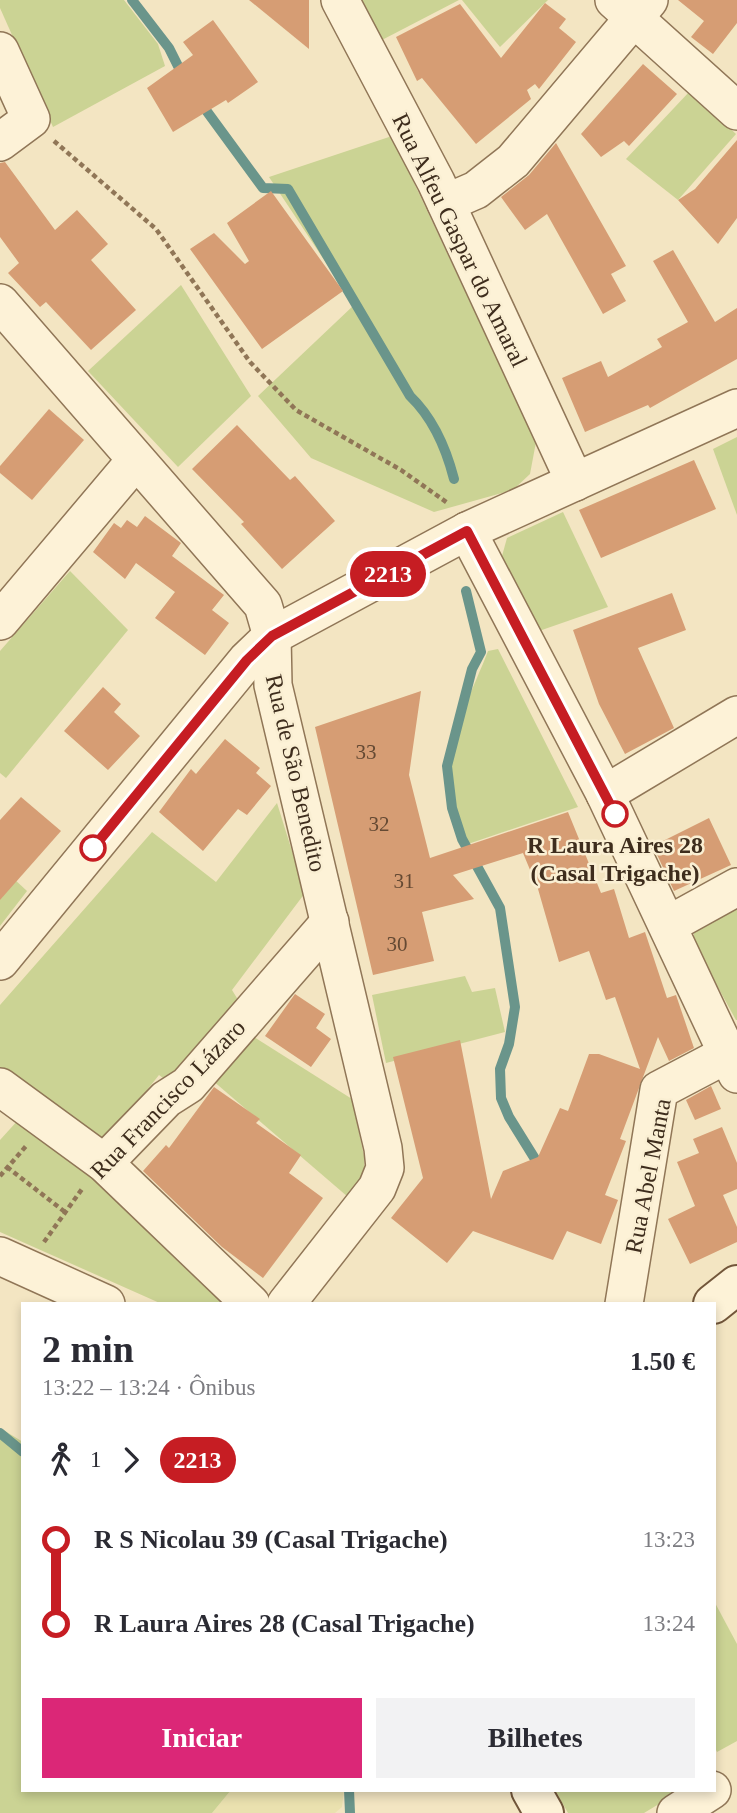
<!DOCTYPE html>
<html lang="pt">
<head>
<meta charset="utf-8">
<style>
	:root { --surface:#fff; --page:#f2f2f3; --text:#2b2b33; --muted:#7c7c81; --accent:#db2777 }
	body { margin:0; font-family:"Times New Roman",serif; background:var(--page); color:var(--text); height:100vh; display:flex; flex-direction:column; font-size:26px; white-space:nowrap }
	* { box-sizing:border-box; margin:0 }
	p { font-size:23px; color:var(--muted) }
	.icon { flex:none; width:38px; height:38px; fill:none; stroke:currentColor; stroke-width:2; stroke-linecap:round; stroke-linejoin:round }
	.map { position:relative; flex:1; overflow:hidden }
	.details { position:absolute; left:21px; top:1302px; width:695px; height:490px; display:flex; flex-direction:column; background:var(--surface); border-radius:0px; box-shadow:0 4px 10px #0003 }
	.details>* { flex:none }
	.badge { padding:0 14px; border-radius:23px; font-size:24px; line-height:46px }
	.map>.badge { position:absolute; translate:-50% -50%; box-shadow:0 0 0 4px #fff }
	.legs { display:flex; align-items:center; gap:10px; height:77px; padding:0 21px; font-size:23px }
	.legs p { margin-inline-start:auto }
	.head { display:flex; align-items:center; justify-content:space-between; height:119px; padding:0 21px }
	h1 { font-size:38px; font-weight:800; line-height:52px }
	.button { display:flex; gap:14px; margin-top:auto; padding:14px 21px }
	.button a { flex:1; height:80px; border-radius:0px; background:var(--accent); color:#fff; font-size:28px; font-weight:800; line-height:80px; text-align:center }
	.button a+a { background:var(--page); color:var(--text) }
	ul { padding:0 21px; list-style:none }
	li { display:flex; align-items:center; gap:24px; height:84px; font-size:26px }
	li i { display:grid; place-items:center; width:10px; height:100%; margin:0 9px; background:currentColor }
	li i::after { content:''; width:18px; height:18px; margin:-9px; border:5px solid; border-radius:50%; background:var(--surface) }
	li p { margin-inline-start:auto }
	li:first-child i { background:linear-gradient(#0000 50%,currentColor 0) }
	li:last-child i { background:linear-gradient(currentColor 50%,#0000 0) }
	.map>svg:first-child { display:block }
	.farmland { fill:#eae1af }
	.green { fill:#cbd394 }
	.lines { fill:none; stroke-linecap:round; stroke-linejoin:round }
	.stream { stroke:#6a958b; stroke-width:10 }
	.building { fill:#d69d74 }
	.street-casing { stroke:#907657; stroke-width:40 }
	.secondary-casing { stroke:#72563a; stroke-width:42 }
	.path { stroke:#907657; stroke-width:4.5; stroke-dasharray:5 3.5; stroke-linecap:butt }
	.street { stroke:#fdf2d7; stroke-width:37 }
	.secondary { stroke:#fdf2d7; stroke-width:38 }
	.line-1-casing { stroke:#fff; stroke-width:16 }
	.line-1 { stroke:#c61d23; stroke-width:10 }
	.stop-1-dot { fill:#fff; stroke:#c61d23; stroke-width:3.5 }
	.labels { text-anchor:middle; stroke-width:5; stroke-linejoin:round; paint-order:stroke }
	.number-label { font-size:21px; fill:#644933 }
	.street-label { font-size:24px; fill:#3e2d1d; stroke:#faefd3 }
	.stop-label { font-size:24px; font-weight:bold; fill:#3e2d1d; stroke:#faefd3 }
</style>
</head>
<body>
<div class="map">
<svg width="737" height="1813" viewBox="0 0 737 1813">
	<rect width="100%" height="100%" fill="#f3e5c2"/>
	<!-- farmland -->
	<polygon class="farmland" points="231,1790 344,1790 342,1807 335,1813 212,1813"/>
	<!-- green -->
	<g class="green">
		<polygon points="0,0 124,0 158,44 165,66 53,127 0,8"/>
		<polygon points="359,0 459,0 380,41"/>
		<polygon points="462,0 548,0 500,47"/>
		<polygon points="690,91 736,134 678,200 626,159"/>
		<polygon points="392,136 536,442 530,474 513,490 434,512 311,458 258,396 354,305 269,177"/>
		<polygon points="181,285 251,396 178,467 88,371"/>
		<polygon points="737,437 737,515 713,449"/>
		<polygon points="563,512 608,607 539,631 502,556 507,538"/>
		<polygon points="70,571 128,630 6,778 0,773 0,651"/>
		<path d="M 498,649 L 578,807 L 468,844 C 460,823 449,799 449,776 C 448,736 474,688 488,651 Z"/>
		<polygon points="277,803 305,893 232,990 243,1008 174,1086 159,1075 99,1150 0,1075 0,1005 152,832 216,882"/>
		<polygon points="0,866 27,891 0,926"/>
		<polygon points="737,908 737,1020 736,1020 694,944 694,927"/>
		<polygon points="465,976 472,992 495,988 505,1032 386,1063 372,995"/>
		<polygon points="251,1035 352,1099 364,1156 365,1180 348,1197 212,1080"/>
		<polygon points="29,1108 239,1304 162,1304 0,1232 0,1140"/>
		<polygon points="0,1428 23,1442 23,1790 231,1790 212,1813 0,1813"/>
		<polygon points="714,1601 737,1644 737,1741 717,1752 714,1746"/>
		<polygon points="555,1790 682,1790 644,1813 568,1813"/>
	</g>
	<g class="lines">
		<!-- stream -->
		<g class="stream">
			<polyline points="132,0 169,48 184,78"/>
			<path d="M 200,102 L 263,188 L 288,189 L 410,396 C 433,418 446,448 454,479"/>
			<polyline points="466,591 481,652 472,669 447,766 452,808 462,839 500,908 515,1007 509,1044 500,1069 501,1098 509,1117 540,1167"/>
			<polyline points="0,1433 23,1452"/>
			<polyline points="349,1790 350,1813"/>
		</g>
	</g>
	<!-- building -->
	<g class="building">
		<polygon points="249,0 309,0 309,49"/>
		<polygon points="678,0 737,0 737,23 713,54 691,37 704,21"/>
		<polygon points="545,3 566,19 559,28 576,42 539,89 535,84 527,90 531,99 476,144 422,78 417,81 396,37 460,4 501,58"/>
		<polygon points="213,20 258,82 228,103 226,100 173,132 147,88 193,55 183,42"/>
		<polygon points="643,64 677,94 629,146 624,141 601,157 581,134"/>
		<polygon points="737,140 737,218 718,244 678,200 695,189"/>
		<polygon points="556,143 626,266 611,274 626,301 603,314 547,214 525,230 501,197 529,175"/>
		<polygon points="5,162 55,230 77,210 108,244 91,260 136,310 91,350 46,302 40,307 8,273 19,263 0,237 0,163"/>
		<polygon points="271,191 343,291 262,349 190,249 214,233 245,264 249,261 227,223"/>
		<polygon points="673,250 715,322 737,308 737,359 650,408 648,405 585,432 562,378 601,361 608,377 662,347 657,339 688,322 653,261"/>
		<polygon points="49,409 84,440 32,500 0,473 0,466"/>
		<polygon points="237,425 290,480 295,476 335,521 282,569 241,524 244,522 192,469"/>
		<polygon points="694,460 716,509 601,558 579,510"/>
		<polygon points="145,516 181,543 172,556 224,595 212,610 229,623 205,655 155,618 175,592 136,563 125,579 93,552 114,523 121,528 127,520 137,527"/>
		<polygon points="672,593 686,630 638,648 674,728 625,754 599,704 573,630"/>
		<polygon points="103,687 121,704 114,712 140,736 108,770 64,731"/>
		<polygon points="421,691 409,775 430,858 568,812 601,893 614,889 629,938 645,932 667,998 676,995 694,1048 669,1061 658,1037 620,1139 626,1141 605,1195 618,1200 601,1244 567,1231 553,1260 473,1231 447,1263 391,1218 423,1178 393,1057 460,1040 491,1199 503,1171 538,1157 560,1108 568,1111 589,1054 599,1054 640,1069 615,997 606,1000 589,951 559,962 538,889 523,853 453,875 474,899 422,912 434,961 373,975 315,727"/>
		<polygon points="225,739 260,768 256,773 271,786 247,815 238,809 203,851 159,812 191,769 196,774"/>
		<polygon points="21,797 61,831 0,900 0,820"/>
		<polygon points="709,818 731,865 674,891 653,846"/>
		<polygon points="295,994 325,1014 316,1028 331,1039 311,1067 265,1036"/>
		<polygon points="711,1086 721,1109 695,1120 686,1100"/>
		<polygon points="214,1087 260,1119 256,1123 301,1155 289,1173 323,1198 263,1278 222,1247 143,1171 166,1145 169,1148"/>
		<polygon points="722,1127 737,1163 737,1189 723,1195 737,1227 737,1242 690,1264 668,1219 695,1206 677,1162 699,1153 693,1139"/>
	</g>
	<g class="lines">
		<defs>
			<g id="street">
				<polyline points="340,0 436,182 575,482"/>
				<polyline points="614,0 737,111"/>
				<polyline points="0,51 31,119 0,142"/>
				<polyline points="446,203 476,190 513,161 649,0"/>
				<polyline points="0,303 263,605 272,636 273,685 383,1148 385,1168 377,1188 286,1304"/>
				<polyline points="467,531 605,794 737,1074"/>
				<polyline points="0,621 136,460"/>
				<polyline points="605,794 737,715"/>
				<polyline points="668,925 737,887"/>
				<polyline points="0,961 247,660 272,636 467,531 737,408"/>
				<polyline points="0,1087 104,1163 251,1304"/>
				<polyline points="104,1163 166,1099 188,1085 330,922"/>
				<polyline points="0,1256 106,1304"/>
				<polyline points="624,1304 659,1090 737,1049"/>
				<polyline points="676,1813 712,1790"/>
			</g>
			<g id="secondary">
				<polyline points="713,1304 737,1285"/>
				<polyline points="531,1790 544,1813"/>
			</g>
		</defs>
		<!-- street casing -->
		<use href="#street" class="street-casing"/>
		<!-- secondary casing -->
		<use href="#secondary" class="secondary-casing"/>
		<!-- path -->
		<g class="path">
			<polyline points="54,141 156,229 250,362 296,410 401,470 449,504"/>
			<polyline points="7,1167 65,1212"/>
			<polyline points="0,1176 27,1145"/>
			<polyline points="44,1242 82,1189"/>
		</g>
		<!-- street -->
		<use href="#street" class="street"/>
		<!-- secondary -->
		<use href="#secondary" class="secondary"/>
	</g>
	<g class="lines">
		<defs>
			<polyline id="line-1" points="93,848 247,660 272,636 467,531 615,814"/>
		</defs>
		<!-- line-1 casing -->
		<use href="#line-1" class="line-1-casing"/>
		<!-- line-1 -->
		<use href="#line-1" class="line-1"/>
	</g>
	<!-- markers -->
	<g class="stop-1-dot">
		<circle cx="615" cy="814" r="12"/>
		<circle cx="93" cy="848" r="12"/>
	</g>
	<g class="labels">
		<!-- number labels -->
		<g class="number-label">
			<text x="366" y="759">33</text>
			<text x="379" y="831">32</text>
			<text x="404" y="888">31</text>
			<text x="397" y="951">30</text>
		</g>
		<!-- street labels -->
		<g class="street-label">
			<text transform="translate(460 240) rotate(64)" y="8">Rua Alfeu Gaspar do Amaral</text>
			<text transform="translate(296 773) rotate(77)" y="8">Rua de São Benedito</text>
			<text transform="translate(168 1099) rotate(-46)" y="8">Rua Francisco Lázaro</text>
			<text transform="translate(648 1176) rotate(-79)" y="8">Rua Abel Manta</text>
		</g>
		<!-- stop labels -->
		<g class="stop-label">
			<text x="615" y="853">R Laura Aires 28<tspan x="615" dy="28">(Casal Trigache)</tspan></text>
		</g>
	</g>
</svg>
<b class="badge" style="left:388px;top:574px;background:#c61d23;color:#fff">2213</b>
<section class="details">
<div class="head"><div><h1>2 min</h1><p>13:22 – 13:24 · Ônibus</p></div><b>1.50 €</b></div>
<div class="legs"><svg class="icon" aria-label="walk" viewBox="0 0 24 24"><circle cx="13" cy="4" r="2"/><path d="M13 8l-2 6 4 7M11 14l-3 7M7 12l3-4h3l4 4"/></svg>1<svg class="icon" aria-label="forward" viewBox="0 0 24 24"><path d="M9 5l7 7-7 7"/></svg><b class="badge" style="background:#c61d23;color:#fff">2213</b></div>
<ul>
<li><i style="color:#c61d23"></i><b>R S Nicolau 39 (Casal Trigache)</b><p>13:23</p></li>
<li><i style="color:#c61d23"></i><b>R Laura Aires 28 (Casal Trigache)</b><p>13:24</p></li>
</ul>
<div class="button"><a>Iniciar</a><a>Bilhetes</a></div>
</section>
</div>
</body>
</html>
